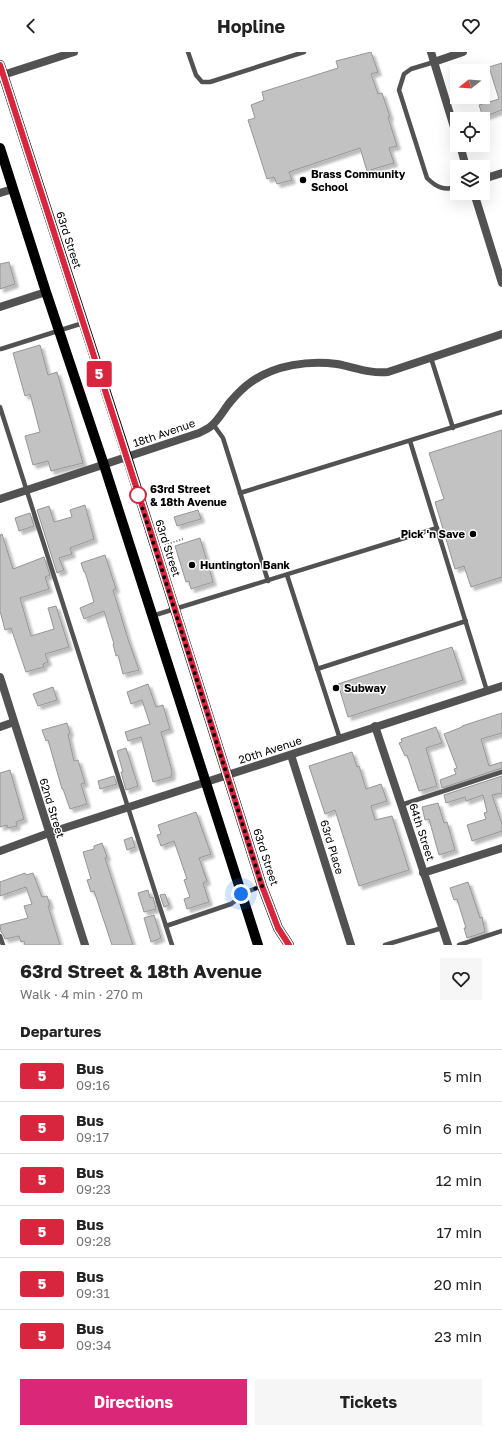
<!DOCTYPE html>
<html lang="en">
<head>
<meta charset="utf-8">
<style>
	:root { --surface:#fff; --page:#f6f6f6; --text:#222; --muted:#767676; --line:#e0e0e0; --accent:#db2777 }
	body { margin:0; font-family:"Golos Text",sans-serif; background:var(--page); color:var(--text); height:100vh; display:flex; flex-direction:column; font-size:15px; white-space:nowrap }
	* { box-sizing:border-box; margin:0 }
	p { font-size:13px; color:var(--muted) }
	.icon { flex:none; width:22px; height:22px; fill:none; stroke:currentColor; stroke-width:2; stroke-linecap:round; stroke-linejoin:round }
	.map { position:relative; height:893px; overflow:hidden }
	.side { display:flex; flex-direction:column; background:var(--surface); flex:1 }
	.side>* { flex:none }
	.badge { padding:0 8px; border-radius:3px; font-size:14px; line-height:26px }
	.needle { width:26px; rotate:253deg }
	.tools { position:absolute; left:450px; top:12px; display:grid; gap:8px }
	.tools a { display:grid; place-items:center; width:40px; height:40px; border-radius:0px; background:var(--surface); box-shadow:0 4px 16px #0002; font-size:20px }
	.you { position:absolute; width:20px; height:20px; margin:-10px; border:3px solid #fff; border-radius:50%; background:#1a73e8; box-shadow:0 0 0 6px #1a73e833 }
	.map>.badge { position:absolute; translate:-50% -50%; box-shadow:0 0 0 2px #fff }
	h2 { padding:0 20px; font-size:15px; line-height:36px }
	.round { display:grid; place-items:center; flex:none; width:42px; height:42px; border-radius:0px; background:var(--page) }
	.overview { display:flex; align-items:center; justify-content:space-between; height:68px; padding:0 20px }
	h1 { font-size:19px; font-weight:700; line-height:30px }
	.primary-button { display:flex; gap:8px; margin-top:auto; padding:8px 20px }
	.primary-button a { flex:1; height:46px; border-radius:0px; background:var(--accent); color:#fff; font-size:16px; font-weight:700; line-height:46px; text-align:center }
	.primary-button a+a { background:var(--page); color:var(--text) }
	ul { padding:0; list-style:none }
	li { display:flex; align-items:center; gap:12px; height:52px; padding:0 20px; border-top:1px solid var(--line) }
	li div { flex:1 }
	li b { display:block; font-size:15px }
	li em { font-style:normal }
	li .badge { min-width:44px; font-weight:700; text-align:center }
	header { display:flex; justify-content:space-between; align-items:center; height:52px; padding:0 20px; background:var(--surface); font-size:18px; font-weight:700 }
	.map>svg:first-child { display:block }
	.building { fill:#c2c2c2; stroke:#969696; filter:url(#shadow) }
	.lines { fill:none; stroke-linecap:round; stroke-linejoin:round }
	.path { stroke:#747474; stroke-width:2; stroke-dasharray:1 2; stroke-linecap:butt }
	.service { stroke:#525252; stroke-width:4.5 }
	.minor { stroke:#525252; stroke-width:8 }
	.primary { stroke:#000; stroke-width:10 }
	.line-casing { stroke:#fff; stroke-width:9 }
	.line { stroke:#d7263d; stroke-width:6 }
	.walk { stroke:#000; stroke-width:4; stroke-dasharray:0 7.2 }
	.poi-dot { fill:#000; stroke:#fff; stroke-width:1.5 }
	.stop-dot { fill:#fff; stroke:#d7263d; stroke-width:2 }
	.labels { text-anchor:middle; stroke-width:3; stroke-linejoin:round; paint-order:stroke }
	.poi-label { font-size:11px; font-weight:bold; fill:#000; stroke:#fff; text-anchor:start }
	.street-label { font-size:11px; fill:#000; stroke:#fff }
	.stop-label { font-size:11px; font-weight:bold; fill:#000; stroke:#fff; text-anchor:start }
</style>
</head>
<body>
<header><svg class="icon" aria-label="back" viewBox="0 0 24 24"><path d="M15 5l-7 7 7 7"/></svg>Hopline<svg class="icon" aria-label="heart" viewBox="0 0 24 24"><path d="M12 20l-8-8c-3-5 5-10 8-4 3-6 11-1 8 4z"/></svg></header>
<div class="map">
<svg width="502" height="893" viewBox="0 0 502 893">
	<defs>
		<filter id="shadow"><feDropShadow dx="3.5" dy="3.5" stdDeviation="1" flood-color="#0004"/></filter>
	</defs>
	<rect width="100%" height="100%" fill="#fff"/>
	<!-- building -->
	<g class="building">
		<polygon points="371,0 378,20 371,22 378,42 382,41 390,65 388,65 397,94 389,96 394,111 367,119 360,96 289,120 292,128 277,132 274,125 267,127 248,68 255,66 251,53 264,48 262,40 338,16 336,9"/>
		<polygon points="502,11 502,58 483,65 479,53 499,47 489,15"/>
		<polygon points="9,210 15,232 0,237 0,212"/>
		<polygon points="40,293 48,323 57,320 83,411 51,419 48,409 33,413 25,384 40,380 30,342 25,344 13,301"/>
		<polygon points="502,378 502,525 471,535 464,514 455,517 435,450 444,447 429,401"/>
		<polygon points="85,453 94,487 70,496 72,502 59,506 64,518 57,521 37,458 49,454 54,470 72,465 70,458"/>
		<polygon points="198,458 201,467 177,474 174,465"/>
		<polygon points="30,461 34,474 19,479 15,466"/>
		<polygon points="2,482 13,517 44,505 50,523 45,525 49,537 20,546 31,584 54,577 48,556 56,554 69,595 45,602 48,610 43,612 44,615 26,620 11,576 5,578 0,559 0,483"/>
		<polygon points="200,486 213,530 191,537 189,529 186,530 175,494"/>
		<polygon points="105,503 116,537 113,538 128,587 139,618 123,622 118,603 116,604 113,592 114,592 104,559 84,567 80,556 94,550 85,520 84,520 81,511"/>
		<polygon points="452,595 463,628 348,665 338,632"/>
		<polygon points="148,632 156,655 163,653 170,677 161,680 172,719 171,725 153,730 141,685 128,689 125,680 150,672 142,648 131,652 127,640"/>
		<polygon points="53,635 57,648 38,654 33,642"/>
		<polygon points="502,661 502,681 481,687 489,714 502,710 502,716 442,736 440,728 456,722 454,717 457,716 444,682 462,675 462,674"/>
		<polygon points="67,671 70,681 68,682 74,709 78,708 85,731 81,732 87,752 70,757 63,737 62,737 48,688 46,689 42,678"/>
		<polygon points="436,675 442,691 426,696 437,734 419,739 407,703 405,704 399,691 402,690 401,687"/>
		<polygon points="126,696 138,734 126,738 121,720 123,720 117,699"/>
		<polygon points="352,700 357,715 359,714 366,737 381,732 387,749 371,754 375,768 392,764 409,818 359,834 335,758 325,762 309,714"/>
		<polygon points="10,718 24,767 16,770 17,774 8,776 7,773 0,775 0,721"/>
		<polygon points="114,724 117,732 100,737 98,729"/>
		<polygon points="502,724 502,741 492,743 502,772 502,779 472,789 467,773 486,767 484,761 487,760 483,743 466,749 465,745 446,751 444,743"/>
		<polygon points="438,751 444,771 447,770 455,798 439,803 429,767 425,768 422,755"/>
		<polygon points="196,760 211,802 199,806 207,829 203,831 209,850 187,857 184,847 190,845 184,828 187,827 174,789 161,794 157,783 161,782 158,773"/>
		<polygon points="132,785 135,795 127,798 124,788"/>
		<polygon points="102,791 107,805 105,806 133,893 112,893 94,839 91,840 87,828 91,827 83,800 94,797 94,794"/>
		<polygon points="25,821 26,823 33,821 42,845 47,844 50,853 48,854 60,893 25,893 24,889 21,890 19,884 5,887 3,882 1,880 0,873 28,866 24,854 32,852 26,835 0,844 0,830"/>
		<polygon points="468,830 480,866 482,865 485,880 467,886 464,876 466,876 457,847 454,848 450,836"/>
		<polygon points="148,838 150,846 153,845 156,857 144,860 138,841"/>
		<polygon points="165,842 169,853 164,855 160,843"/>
		<polygon points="154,863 161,886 151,890 144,866"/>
	</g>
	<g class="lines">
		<!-- path -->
		<polyline class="path" points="165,493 183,487"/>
		<!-- service -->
		<g class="service">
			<polyline points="188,0 196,23 202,30 210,30 304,0"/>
			<path d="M 434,10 L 411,17 L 404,22 L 399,38 L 427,126 C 436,135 444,139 457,135"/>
			<polyline points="1,297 83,271"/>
			<polyline points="431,306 453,376"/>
			<polyline points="0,355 172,893"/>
			<polyline points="213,372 223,386 268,529"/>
			<polyline points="410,389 487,639"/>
			<polyline points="240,441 502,360"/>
			<polyline points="287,523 340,687"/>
			<polyline points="152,564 437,476"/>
			<polyline points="317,617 466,569"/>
			<polyline points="401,753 502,720"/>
			<polyline points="166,874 231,852 235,849 241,842 262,834"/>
			<polyline points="0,884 3,893"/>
			<polyline points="385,893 442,876"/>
			<polyline points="459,893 502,879"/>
		</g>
		<!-- minor -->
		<g class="minor">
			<polyline points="431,0 457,85"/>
			<polyline points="434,10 463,0"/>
			<polyline points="0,24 74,0"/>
			<polyline points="460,93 466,115"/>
			<polyline points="483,127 502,121"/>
			<polyline points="0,141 13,137"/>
			<polyline points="474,141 502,231"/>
			<polyline points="0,255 46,240"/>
			<path d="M 0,447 L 199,381 C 203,379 207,377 210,375 C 219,368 224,357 231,349 C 237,342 244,335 251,330 C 275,313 309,308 337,312 C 354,315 370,322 388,320 L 502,282"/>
			<polyline points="0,625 85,893"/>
			<polyline points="375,674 448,893"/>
			<polyline points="0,675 14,670"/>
			<polyline points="291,703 351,893"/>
			<polyline points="0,799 49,781 502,634"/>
			<polyline points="423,821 502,796"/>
		</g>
		<!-- primary -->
		<g class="primary">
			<polyline points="0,13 127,405 262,834 278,876 289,893"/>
			<polyline points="0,96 46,240 104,413 258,893"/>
		</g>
	</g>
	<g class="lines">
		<defs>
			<polyline id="line" points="0,13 151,481 262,834 278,876 289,893"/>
		</defs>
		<!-- line casing -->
		<use href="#line" class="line-casing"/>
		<!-- line -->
		<use href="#line" class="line"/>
		<!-- walk -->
		<polyline class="walk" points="138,443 136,436 262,834 241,842"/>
	</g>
	<!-- markers -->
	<g class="poi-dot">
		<circle cx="303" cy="128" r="4"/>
		<circle cx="473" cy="482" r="4"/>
		<circle cx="192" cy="513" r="4"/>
		<circle cx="336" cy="636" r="4"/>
	</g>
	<circle class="stop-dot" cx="138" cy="443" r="8"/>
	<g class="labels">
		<!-- poi labels -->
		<g class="poi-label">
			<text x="311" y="126">Brass Community<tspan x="311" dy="13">School</tspan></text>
			<text x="465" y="486" text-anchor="end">Pick 'n Save</text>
			<text x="200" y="517">Huntington Bank</text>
			<text x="344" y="640">Subway</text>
		</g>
		<!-- street labels -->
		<g class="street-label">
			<text transform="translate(69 188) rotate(72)" y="4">63rd Street</text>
			<text transform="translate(164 381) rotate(-19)" y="4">18th Avenue</text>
			<text transform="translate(168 496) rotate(72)" y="4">63rd Street</text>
			<text transform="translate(270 698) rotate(-18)" y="4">20th Avenue</text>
			<text transform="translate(52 756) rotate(73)" y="4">62nd Street</text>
			<text transform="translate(422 780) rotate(72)" y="4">64th Street</text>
			<text transform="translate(332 795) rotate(73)" y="4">63rd Place</text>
			<text transform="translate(266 805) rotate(72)" y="4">63rd Street</text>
		</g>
		<!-- stop labels -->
		<g class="stop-label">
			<text x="150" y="441">63rd Street<tspan x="150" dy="13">&amp; 18th Avenue</tspan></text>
		</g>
	</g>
</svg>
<div class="tools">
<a><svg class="needle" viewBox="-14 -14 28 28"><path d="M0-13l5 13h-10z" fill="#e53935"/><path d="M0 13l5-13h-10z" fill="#767676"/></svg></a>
<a><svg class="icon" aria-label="locate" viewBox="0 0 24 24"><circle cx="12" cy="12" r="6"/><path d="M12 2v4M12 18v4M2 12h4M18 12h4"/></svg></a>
<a><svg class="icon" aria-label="layers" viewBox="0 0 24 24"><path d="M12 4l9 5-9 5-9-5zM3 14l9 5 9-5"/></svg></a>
</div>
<div class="you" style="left:241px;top:842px"></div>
<b class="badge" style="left:99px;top:322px;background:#d7263d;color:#fff">5</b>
</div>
<section class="side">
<div class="overview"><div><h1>63rd Street &amp; 18th Avenue</h1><p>Walk · 4 min · 270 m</p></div><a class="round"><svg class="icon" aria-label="heart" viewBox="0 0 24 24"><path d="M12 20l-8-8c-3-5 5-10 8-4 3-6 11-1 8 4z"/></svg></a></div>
<h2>Departures</h2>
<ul>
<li><span class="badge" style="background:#d7263d;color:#fff">5</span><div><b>Bus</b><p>09:16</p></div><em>5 min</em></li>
<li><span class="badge" style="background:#d7263d;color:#fff">5</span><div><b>Bus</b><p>09:17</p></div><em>6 min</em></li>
<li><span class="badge" style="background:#d7263d;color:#fff">5</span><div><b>Bus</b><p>09:23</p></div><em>12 min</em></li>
<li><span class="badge" style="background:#d7263d;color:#fff">5</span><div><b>Bus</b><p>09:28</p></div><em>17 min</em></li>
<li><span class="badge" style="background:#d7263d;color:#fff">5</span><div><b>Bus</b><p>09:31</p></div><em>20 min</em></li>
<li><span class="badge" style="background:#d7263d;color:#fff">5</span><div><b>Bus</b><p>09:34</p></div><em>23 min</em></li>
</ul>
<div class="primary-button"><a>Directions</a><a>Tickets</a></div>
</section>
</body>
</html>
